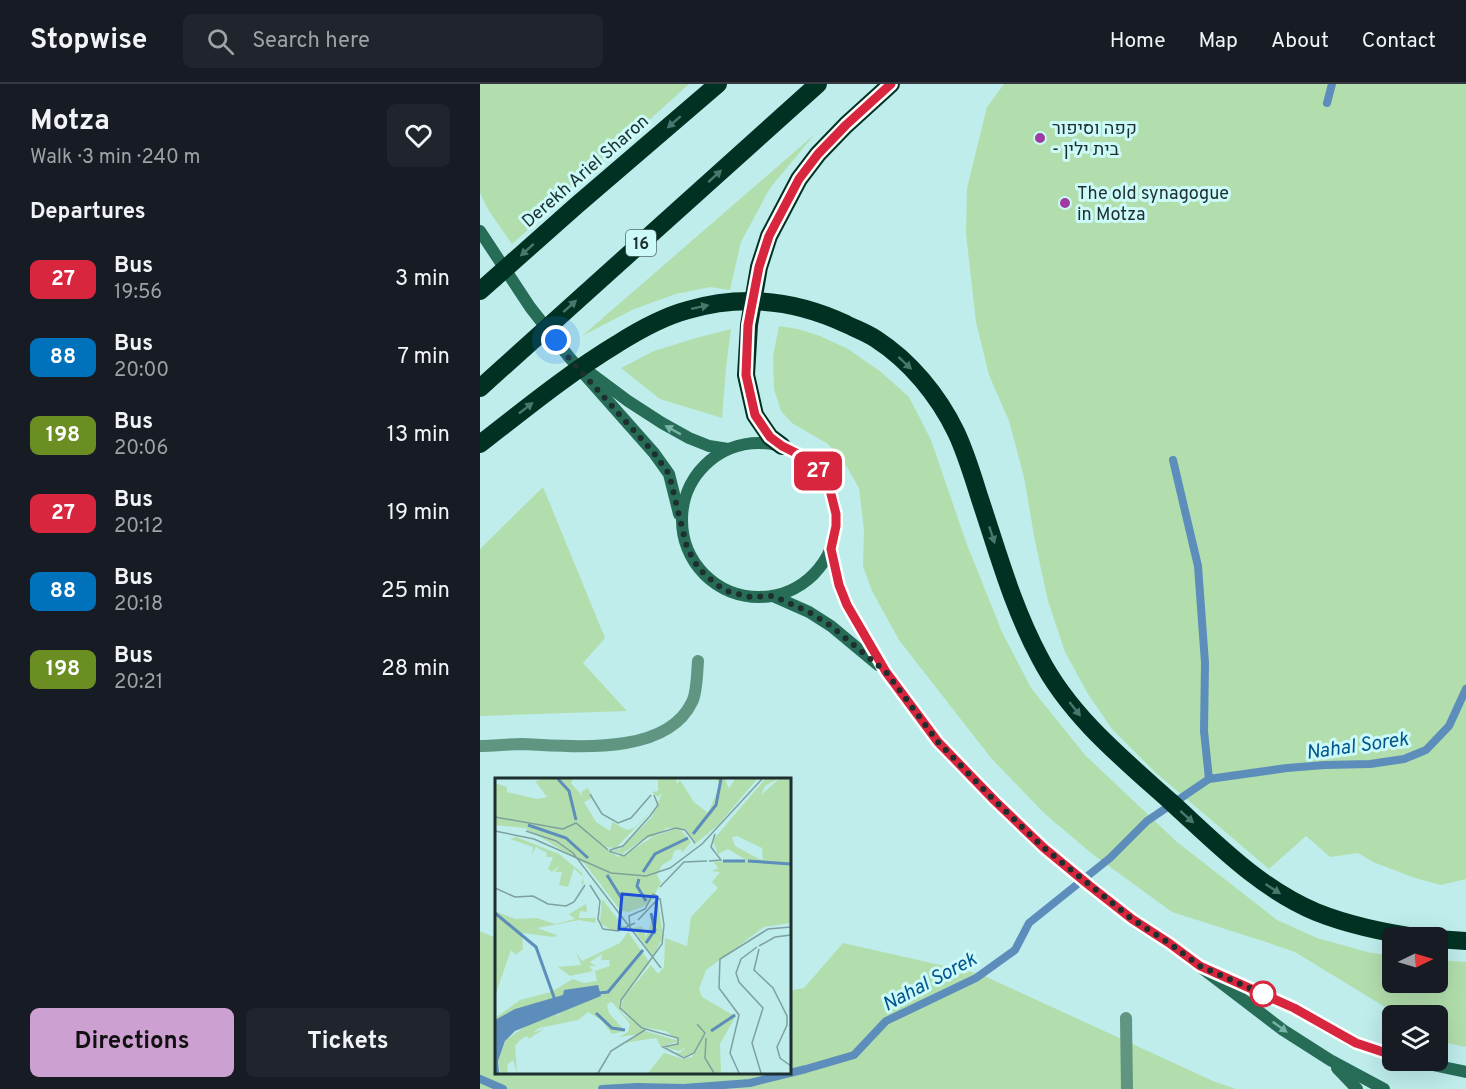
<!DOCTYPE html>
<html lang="en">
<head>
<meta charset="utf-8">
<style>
	:root { --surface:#171b24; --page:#20242c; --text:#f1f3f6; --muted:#9ea1a6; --line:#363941; --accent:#cca0d0 }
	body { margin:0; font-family:Overpass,Heebo,sans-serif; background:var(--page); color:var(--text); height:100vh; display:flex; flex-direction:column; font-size:22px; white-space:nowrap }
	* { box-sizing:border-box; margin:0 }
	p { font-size:20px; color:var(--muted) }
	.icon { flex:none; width:33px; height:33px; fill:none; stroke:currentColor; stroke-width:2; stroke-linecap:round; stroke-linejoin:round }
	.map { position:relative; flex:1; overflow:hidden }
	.panel { display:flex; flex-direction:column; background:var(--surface); width:480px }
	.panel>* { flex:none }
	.badge { padding:0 12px; border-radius:9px; font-size:21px; line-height:39px }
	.needle { width:39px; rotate:85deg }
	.tools { position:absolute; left:902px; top:843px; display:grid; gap:12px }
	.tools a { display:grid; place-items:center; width:66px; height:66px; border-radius:9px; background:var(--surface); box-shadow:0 6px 24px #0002; font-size:30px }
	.you { position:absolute; width:30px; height:30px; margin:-15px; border:4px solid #fff; border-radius:50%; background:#1a73e8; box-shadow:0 0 0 9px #1a73e833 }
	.map>.badge { position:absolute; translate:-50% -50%; box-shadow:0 0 0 3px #fff }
	h2 { padding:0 30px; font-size:22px; line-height:54px }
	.round { display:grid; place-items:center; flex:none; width:63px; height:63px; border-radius:9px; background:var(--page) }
	.overview { display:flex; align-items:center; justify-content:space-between; height:102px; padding:0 30px }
	h1 { font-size:28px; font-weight:700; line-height:45px }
	.primary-button { display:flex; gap:12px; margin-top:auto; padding:12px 30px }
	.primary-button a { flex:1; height:69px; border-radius:9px; background:var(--accent); color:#111; font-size:24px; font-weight:700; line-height:69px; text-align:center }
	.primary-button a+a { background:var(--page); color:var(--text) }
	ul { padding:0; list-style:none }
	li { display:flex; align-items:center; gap:18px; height:78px; padding:0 30px }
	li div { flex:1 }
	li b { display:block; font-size:22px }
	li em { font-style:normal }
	li .badge { min-width:66px; font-weight:700; text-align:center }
	header { display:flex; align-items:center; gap:36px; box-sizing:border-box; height:84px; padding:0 30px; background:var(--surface); border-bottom:2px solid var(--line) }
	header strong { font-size:28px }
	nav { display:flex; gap:33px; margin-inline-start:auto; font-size:21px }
	.search { width:420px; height:54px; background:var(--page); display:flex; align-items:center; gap:15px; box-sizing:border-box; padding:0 21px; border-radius:9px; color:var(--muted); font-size:22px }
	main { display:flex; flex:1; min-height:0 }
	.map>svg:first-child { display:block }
	.green { fill:#b2dead }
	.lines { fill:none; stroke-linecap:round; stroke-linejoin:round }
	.stream { stroke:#5d8dba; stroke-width:8 }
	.street { stroke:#5f9581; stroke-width:12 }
	.secondary { stroke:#266c56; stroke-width:12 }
	.highway { stroke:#003223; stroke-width:18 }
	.oneway { fill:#47786e }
	.oneway2 { fill:#78b3a8 }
	.line-casing { stroke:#fff; stroke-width:14 }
	.line { stroke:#d7263d; stroke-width:9 }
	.walk { stroke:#1d2f2f; stroke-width:6; stroke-dasharray:0 10.8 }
	.poi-dot { fill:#9f3ba1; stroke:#cbfaf9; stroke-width:2 }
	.stop-dot { fill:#fff; stroke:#d7263d; stroke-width:3 }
	.labels { text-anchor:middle; stroke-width:6; stroke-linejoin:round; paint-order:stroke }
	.shield { fill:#cbfaf9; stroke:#516c6c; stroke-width:1.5 }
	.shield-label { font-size:16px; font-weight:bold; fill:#1d2f2f }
	.poi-label { font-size:18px; fill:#1d2f2f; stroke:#cbfaf9; text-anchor:start }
	.street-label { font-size:18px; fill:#1d2f2f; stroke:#cbfaf9 }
	.water-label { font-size:20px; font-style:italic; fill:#02558d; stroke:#cbfaf9 }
	.inset-river { fill:none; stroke:#5d8dba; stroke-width:3 }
	.inset-road { fill:none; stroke:#7ea1a0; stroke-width:1.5 }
	.view { fill:#1d4ed8; fill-opacity:0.15; stroke:#1d4ed8; stroke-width:3 }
	.inset-edge { fill:none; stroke:#1d2f2f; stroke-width:3 }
</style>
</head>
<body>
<header>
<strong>Stopwise</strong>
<div class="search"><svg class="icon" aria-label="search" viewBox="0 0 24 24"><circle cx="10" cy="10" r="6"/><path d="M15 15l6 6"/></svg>Search here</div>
<nav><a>Home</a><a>Map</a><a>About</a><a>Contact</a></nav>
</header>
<main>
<section class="panel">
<div class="overview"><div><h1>Motza</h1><p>Walk · 3 min · 240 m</p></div><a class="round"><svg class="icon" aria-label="heart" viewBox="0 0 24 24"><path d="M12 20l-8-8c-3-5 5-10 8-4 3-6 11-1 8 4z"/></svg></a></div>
<h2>Departures</h2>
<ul>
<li><span class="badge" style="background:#d7263d;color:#fff">27</span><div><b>Bus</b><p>19:56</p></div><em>3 min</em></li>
<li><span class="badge" style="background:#0072bc;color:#fff">88</span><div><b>Bus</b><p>20:00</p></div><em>7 min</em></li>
<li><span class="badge" style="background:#6b8e23;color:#fff">198</span><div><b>Bus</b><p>20:06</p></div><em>13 min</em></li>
<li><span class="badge" style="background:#d7263d;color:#fff">27</span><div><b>Bus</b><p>20:12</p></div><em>19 min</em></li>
<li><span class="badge" style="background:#0072bc;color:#fff">88</span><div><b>Bus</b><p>20:18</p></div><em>25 min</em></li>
<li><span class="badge" style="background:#6b8e23;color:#fff">198</span><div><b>Bus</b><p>20:21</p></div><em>28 min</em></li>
</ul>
<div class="primary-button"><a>Directions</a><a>Tickets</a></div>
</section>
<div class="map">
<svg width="986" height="1005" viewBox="0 0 986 1005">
	<rect width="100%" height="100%" fill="#beedec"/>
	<!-- green -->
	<g class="green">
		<polygon points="0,0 209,0 32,160 9,127 0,109"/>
		<polygon points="524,0 986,0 986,795 961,801 935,794 893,778 878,769 850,773 826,752 789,785 676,689 632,645 608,610 585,568 568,517 555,457 544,393 529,337 509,291 496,238 486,150 487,104 507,23"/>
		<polygon points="335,50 290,104 261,158 250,206 230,203 196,210 154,225 102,252"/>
		<polygon points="299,242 318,245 340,252 368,265 401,288 429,313 451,356 486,458 522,548 551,604 605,671 697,758 797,836 837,854 891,869 912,871 912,898 957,898 957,876 986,878 986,963 962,958 957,955 957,932 918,931 815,868 786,858 692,828 611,769 564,729 511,674 419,556 392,507 383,482 384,446 379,404 367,383 348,360 312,339 301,327 294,305 293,272"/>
		<polygon points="251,245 246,284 242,334 180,315 141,284 174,267 216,254"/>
		<polygon points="63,403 125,554 103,579 147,627 0,632 0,465"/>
		<polygon points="0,847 16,854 16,988 309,988 309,907 324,904 363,859 500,890 733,997 756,1005 0,1005"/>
	</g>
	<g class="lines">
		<!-- stream -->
		<g class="stream">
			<polyline points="847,19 852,0"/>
			<polyline points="693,376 718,482 725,579 724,647 729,695"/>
			<polyline points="0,995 23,1005"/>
			<polyline points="122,1005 157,1003 204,1004 270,999 326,985 374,971 406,937 496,894 535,866 549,839 630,774 667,737 729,695 807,684 845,681 890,680 924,675 946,666 969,642 986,605"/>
		</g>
		<!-- street -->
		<g class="street">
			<path d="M 0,662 C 14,662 28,660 42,660 C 92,662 186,673 212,618 C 217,609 217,589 218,577"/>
			<polyline points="646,934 647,1005"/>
		</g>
		<!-- secondary -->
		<g class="secondary">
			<polyline points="0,147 50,223 89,273 174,369 189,390 199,430"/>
			<polyline points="109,288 148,317 182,339 209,354 229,362 248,365"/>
			<circle cx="279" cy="436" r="77"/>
			<polyline points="351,465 359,501 367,521 406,587 458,658 515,717 564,764 652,835 689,859 803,946 850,976 904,1005"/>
			<polyline points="293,512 329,528 351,542 398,581"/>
			<polyline points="739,891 814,924 876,959 912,971"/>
			<polyline points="929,976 986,988"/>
			<polyline points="857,984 877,1005"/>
		</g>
		<!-- highway -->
		<g class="highway">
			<polyline points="0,207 97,121 238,0"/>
			<polyline points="0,304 338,0"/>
			<path d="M 0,360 C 45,325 89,289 137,260 C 159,246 182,233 208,226 C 263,210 315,216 366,240 C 376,245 387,249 396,255 C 430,277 458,311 476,348 C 486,369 493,393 500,415 C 518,469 533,524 560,574 C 590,632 643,675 691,718 C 736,759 779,804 836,828 C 871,842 906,849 943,854"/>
			<polyline points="302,362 290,353 275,331 266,291 269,241 279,183 289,152 319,95 338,70 366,41 411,0"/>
			<polyline points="957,855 986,857"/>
		</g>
	</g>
	<!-- one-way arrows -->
	<defs><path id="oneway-solid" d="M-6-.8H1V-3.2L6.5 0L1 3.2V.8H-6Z" transform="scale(1.5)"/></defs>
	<g class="oneway">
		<use href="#oneway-solid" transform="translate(194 38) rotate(139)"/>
		<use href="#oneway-solid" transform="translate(235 92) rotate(-42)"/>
		<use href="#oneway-solid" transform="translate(47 166) rotate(138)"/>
		<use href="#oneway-solid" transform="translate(90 222) rotate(-42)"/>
		<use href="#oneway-solid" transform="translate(220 223) rotate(-12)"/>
		<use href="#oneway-solid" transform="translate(425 279) rotate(43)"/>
		<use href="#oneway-solid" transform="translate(46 324) rotate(-38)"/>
		<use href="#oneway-solid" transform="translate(512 451) rotate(72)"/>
		<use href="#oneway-solid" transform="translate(595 625) rotate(52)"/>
		<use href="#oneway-solid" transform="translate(707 733) rotate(42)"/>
		<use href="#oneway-solid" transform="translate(793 805) rotate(33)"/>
	</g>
	<g class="oneway2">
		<use href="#oneway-solid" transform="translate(193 346) rotate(-151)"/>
		<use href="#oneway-solid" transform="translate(800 943) rotate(36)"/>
	</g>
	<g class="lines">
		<defs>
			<polyline id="line" points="411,0 366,41 338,70 319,95 289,152 279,183 268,241 266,291 275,331 290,353 302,362 318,370 333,380 344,394 350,406 356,430 356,442 351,465 359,501 367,521 406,588 458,658 515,717 564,764 610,802 652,835 689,859 720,882 814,924 876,959 912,971"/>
		</defs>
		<!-- line casing -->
		<use href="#line" class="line-casing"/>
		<!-- line -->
		<use href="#line" class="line"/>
		<!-- walk -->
		<polyline class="walk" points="76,256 88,273 174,369 189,390 207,464 219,485 237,501 247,507 270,513 293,512 329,528 351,542 406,588 458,658 515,717 564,764 652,835 689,859 720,882 783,910"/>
	</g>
	<!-- markers -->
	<g class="poi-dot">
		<circle cx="560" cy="54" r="6"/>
		<circle cx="585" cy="119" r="6"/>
	</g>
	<circle class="stop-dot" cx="783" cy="910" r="12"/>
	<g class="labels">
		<!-- shield labels -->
		<rect class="shield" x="146" y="146" width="30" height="26" rx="4.5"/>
		<g class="shield-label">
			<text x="161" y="165">16</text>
		</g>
		<!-- poi labels -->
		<g class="poi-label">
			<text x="572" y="50">קפה וסיפור<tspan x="572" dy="21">- בית ילין</tspan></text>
			<text x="597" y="115">The old synagogue<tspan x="597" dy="21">in Motza</tspan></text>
		</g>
		<!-- street labels -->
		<g class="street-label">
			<text transform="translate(105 87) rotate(-41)" y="6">Derekh Ariel Sharon</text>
		</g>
		<!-- water labels -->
		<g class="water-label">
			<text transform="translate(877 661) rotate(-8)" y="7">Nahal Sorek</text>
			<text transform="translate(449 897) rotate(-28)" y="7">Nahal Sorek</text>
		</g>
	</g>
	<!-- overview -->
	<g transform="translate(15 694)">
		<rect width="296" height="296" fill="#beedec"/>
		<path d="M 48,1 L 78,1 L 76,5 L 88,19 L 86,14 L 93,10 L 97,20 L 89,24 L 101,44 L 115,53 L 117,44 L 132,52 L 139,50 L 161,28 L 121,70 L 110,69 L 123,79 L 147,62 L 184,50 L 196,64 L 187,75 L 186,71 L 179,73 L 177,81 L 167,87 L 162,97 L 166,105 L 154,126 L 134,134 L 126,133 L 90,86 L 30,50 L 0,47 L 0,5 L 12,9 L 12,14 L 42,21 L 52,19 L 40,3 ZM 163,1 L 181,1 L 182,6 L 185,2 L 199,24 L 213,35 L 225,7 L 222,1 L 230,1 L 234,11 L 240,1 L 262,1 L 223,47 L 188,76 L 199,66 L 191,51 L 172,50 L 129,77 L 117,72 L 125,71 L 157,39 L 167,15 L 163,19 L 157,14 L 163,13 ZM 270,1 L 282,1 L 270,8 L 266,17 L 284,1 L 295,1 L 295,145 L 269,149 L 211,192 L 204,211 L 207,219 L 236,236 L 242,236 L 225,266 L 226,295 L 153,295 L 169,275 L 188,281 L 197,279 L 209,257 L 199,274 L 190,279 L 177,274 L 185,275 L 191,269 L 184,273 L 169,269 L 185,264 L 171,253 L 146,249 L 149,252 L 145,256 L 124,259 L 133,254 L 135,246 L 117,224 L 112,226 L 114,235 L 130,253 L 117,256 L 106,242 L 93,234 L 83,242 L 44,250 L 38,255 L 50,250 L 34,261 L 32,258 L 25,262 L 20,268 L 22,295 L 18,282 L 12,287 L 13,295 L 5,295 L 3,282 L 11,262 L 35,245 L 63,236 L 64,241 L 64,235 L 49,228 L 0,247 L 0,240 L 25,222 L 56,214 L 78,201 L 89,205 L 102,203 L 100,193 L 115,188 L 114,182 L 106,182 L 107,176 L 95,184 L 101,188 L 94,188 L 98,193 L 75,198 L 63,189 L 86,187 L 81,174 L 87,183 L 125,165 L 133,154 L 155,185 L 124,224 L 124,229 L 128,236 L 139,246 L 126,231 L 128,220 L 156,187 L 163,196 L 169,189 L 170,160 L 192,168 L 196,139 L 223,110 L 217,104 L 225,94 L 217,93 L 223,90 L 219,84 L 251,82 L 233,71 L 223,76 L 218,62 ZM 242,58 L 267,70 L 268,83 L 240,68 L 237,59 ZM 21,59 L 64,76 L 87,95 L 89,105 L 86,108 L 88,99 L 79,90 L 73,109 L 64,107 L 67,94 L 60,94 L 65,87 L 57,94 L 53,91 L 58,79 L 51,79 L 52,75 L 41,69 L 37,77 L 38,69 L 15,61 ZM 107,121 L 130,150 L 118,153 L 105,145 ZM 163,124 L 168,158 L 158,179 L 138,150 L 147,148 L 151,159 ZM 91,126 L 92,134 L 85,133 L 84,140 L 101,140 L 100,145 L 84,142 L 42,150 L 62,157 L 59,159 L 27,155 L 28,171 L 21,177 L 16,172 L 0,218 L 0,133 L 20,141 L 42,140 L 60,146 L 80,141 L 74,136 ZM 150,253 L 184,263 L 166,269 L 161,260 L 128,265 Z" fill="#b2dead" fill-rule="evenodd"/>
		<path d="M 103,207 L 106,218 L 20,253 L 10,263 L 3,283 L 4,295 L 0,295 L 0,242 L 20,231 L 68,217 L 69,212 Z" fill="#5d8dba"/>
		<path class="inset-river" d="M 63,1 L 74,13 L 81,42M 33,47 L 71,60 L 93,80M 198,56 L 221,27 L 226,1M 228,83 L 250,83M 253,83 L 296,86M 148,94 L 160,76 L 193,60M 112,97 L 127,121M 144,101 L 142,108 L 151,123M 0,135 L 41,169 L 60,222M 151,165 L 160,152 L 156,135M 104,215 L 113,214 L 148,172M 101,235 L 117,250 L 130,252M 216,253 L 240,237"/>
		<path class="inset-road" d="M 95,16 L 107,36 L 123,45 L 136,40 L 156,17M 0,39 L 68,51 L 81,45 L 113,72M 0,53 L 39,61 L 116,95 L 151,98 L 175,90 L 207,66 L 267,1M 31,53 L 61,63 L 78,75 L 166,190M 115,72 L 128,68 L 155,38 L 163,27 L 159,17M 114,73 L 129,78 L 153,58 L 181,50 L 190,52 L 200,65M 214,83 L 226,82 L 216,69 L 220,56M 95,107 L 105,123 L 103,141 L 108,151 L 123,153 L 140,145M 165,109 L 189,84 L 212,83M 0,110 L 20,119 L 38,118 L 53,126 L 71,128 L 79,124 L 90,107M 165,120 L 169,147 L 167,166 L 126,222 L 125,230 L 147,250 L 183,260 L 183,266 L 168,269 L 189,280 L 199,275 L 210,255 L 202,246M 143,142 L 164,120M 135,149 L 134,138 L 150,131 L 158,116 L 162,118M 264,168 L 280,159 L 296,157M 262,169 L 246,181 L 241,195 L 244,204 L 268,230 L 257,265 L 266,295M 264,171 L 259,192 L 278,210 L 292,238 L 292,247 L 282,269 L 285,280 L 296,288M 211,260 L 210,280 L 219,295M 103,295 L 116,273 L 150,252M 244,295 L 235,275 L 244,237 L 224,210 L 225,181 L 273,151 L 296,149"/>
		<path class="view" d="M 127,116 L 162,119 L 159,154 L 124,151 Z"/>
		<rect width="296" height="296" class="inset-edge"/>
	</g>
</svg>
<div class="tools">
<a><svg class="needle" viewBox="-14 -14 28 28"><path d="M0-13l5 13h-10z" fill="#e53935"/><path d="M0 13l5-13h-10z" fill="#9ea1a6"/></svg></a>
<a><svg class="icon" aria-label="layers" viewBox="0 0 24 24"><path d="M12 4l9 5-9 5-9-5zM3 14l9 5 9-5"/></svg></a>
</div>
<div class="you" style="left:76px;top:256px"></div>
<b class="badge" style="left:338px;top:387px;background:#d7263d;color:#fff">27</b>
</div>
</main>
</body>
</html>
